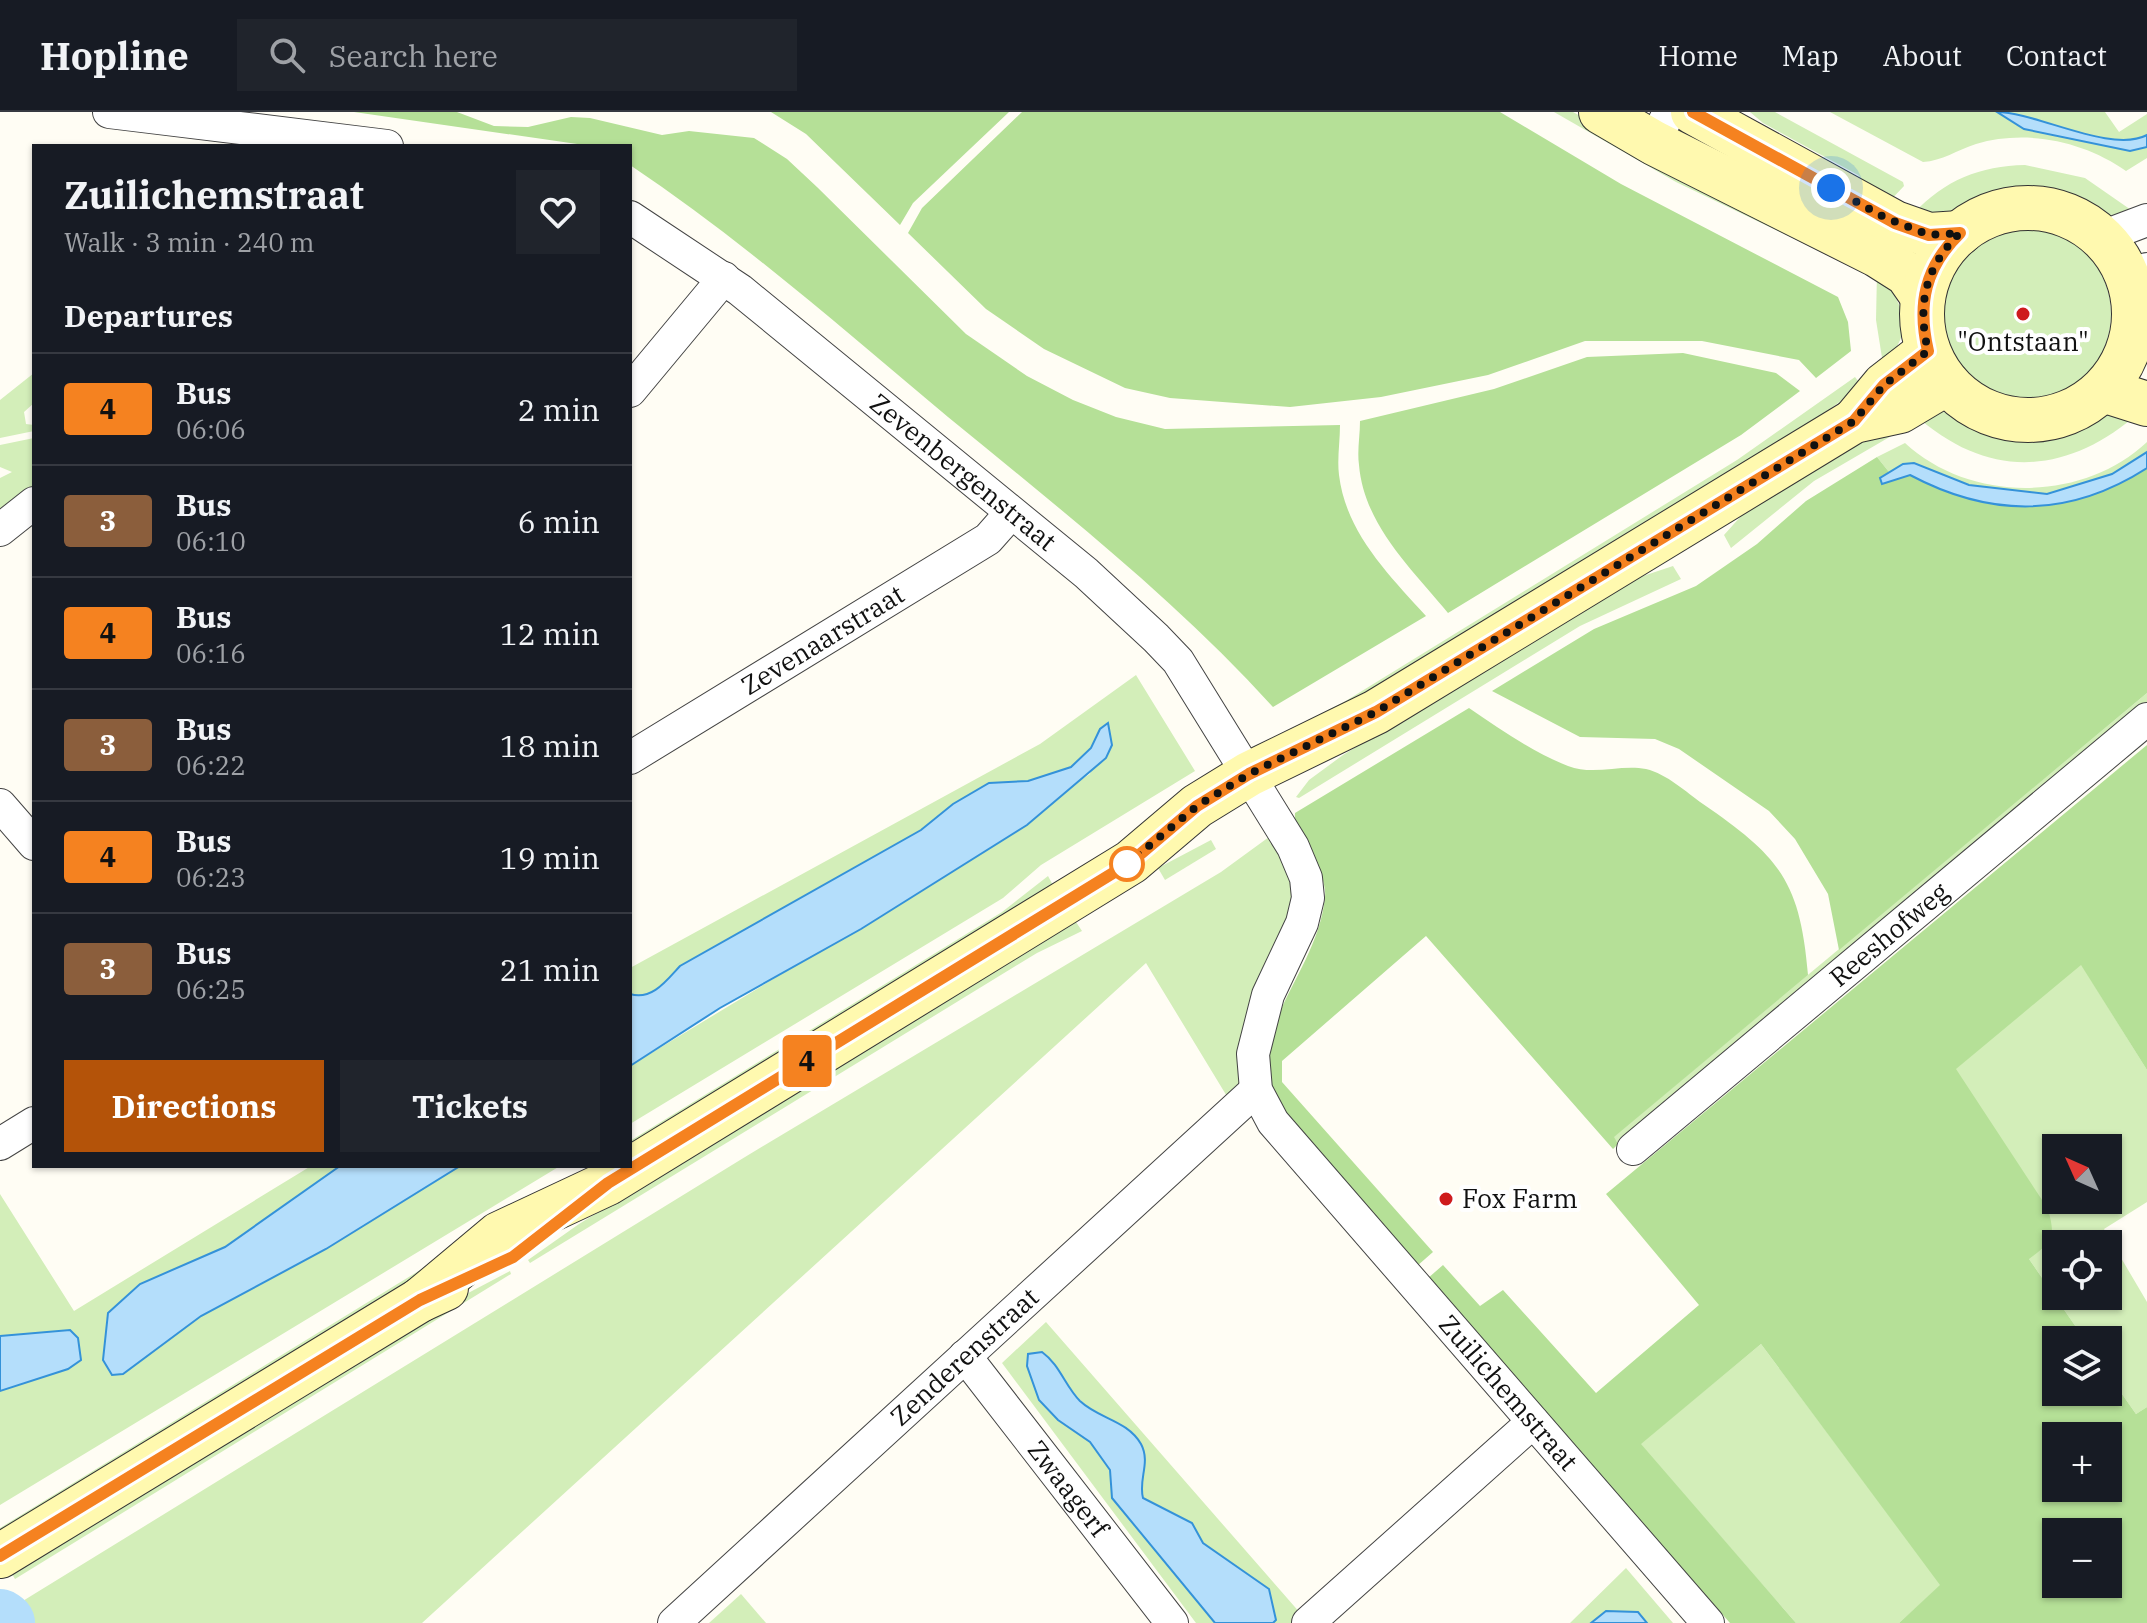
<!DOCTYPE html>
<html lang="en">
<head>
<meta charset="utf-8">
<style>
	:root { --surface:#171b24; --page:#20242c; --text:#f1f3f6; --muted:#9ea1a6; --line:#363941; --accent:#b45309 }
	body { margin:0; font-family:"IBM Plex Serif",serif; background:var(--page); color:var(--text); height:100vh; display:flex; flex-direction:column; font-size:30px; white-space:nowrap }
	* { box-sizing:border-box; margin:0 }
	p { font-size:26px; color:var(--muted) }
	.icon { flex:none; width:44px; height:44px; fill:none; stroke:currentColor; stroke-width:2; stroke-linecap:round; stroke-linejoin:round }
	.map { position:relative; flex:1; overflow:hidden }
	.panel { position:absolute; left:32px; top:32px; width:600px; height:1024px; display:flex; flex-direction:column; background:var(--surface); border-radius:0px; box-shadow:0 2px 6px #0004 }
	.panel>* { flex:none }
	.badge { padding:0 16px; border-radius:6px; font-size:28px; line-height:52px }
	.needle { width:52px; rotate:315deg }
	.buttons { position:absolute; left:2042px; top:1022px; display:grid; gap:16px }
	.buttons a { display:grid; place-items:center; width:80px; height:80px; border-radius:0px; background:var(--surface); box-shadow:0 2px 6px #0004; font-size:40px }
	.you { position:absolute; width:40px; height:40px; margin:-20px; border:6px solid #fff; border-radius:50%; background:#1a73e8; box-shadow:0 0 0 12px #1a73e833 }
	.map>.badge { position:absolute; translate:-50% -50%; box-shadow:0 0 0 4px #fff }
	h2 { padding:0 32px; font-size:30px; line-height:72px }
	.round { display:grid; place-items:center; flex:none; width:84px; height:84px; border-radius:0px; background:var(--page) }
	.overview { display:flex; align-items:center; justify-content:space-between; height:136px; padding:0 32px }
	h1 { font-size:38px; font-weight:800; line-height:60px }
	.action { display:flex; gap:16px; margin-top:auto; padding:16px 32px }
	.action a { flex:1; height:92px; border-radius:0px; background:var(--accent); color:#fff; font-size:32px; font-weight:800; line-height:92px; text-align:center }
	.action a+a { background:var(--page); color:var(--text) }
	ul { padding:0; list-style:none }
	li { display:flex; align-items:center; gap:24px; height:112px; padding:0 32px; border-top:2px solid var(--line) }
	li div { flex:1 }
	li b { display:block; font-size:30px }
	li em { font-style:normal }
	li .badge { min-width:88px; font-weight:700; text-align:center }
	header { display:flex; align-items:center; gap:48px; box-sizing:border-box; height:112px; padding:0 40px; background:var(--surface); border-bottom:2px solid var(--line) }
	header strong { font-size:38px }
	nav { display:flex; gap:44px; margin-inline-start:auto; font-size:28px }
	.search { width:560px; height:72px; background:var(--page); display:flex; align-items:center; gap:20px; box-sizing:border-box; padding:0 28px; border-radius:0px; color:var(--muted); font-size:30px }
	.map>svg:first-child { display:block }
	.green { fill:#d3eeb9; fill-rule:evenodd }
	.forest { fill:#b5e097; fill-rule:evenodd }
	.water { fill:#b4defb; stroke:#3492d9; stroke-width:2 }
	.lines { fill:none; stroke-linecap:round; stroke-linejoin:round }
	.river { stroke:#b4defb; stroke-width:62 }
	.street-casing { stroke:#444; stroke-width:34 }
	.secondary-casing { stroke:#333; stroke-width:46 }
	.street { stroke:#fff; stroke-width:32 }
	.secondary { stroke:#fff9af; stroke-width:44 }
	.line-casing { stroke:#fff; stroke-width:18 }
	.line { stroke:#f58220; stroke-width:12 }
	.walk { stroke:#111; stroke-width:8; stroke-dasharray:0 14.4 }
	.poi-dot { fill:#ce1b1d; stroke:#fff; stroke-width:3 }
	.stop-dot { fill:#fff; stroke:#f58220; stroke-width:4 }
	.labels { text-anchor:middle; stroke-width:8; stroke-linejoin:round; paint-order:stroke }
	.poi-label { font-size:26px; fill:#111; stroke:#fff }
	.street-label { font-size:26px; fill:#111; stroke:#fff }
</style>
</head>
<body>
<header>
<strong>Hopline</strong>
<div class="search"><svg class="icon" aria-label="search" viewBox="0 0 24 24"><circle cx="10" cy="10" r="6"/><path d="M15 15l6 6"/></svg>Search here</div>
<nav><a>Home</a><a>Map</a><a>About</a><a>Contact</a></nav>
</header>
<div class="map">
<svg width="2147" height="1511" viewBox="0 0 2147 1511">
	<rect width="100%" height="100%" fill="#fffdf4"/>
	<!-- green -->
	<g class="green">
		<polygon points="1554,0 1573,0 1853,155 1676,70"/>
		<polygon points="1750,0 1775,0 1903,70 1904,74 1886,93 1858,63 1763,11"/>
		<path d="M 1830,0 L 2105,0 L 2119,20 L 2147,2 L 2147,46 L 2126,59 C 2084,29 2026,17 1976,32 C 1957,38 1942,49 1923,50 Z"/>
		<path d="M 2025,53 L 2085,66 L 2134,100 C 2086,112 2073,83 2027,82 C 1997,81 1978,96 1951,102 C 1940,105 1925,102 1914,101 C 1945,68 1980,54 2025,53 Z"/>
		<circle cx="2024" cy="202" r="87"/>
		<path d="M 1877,160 C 1904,192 1917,218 1883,252 L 1876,208 Z"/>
		<polygon points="34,261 34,291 24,300 26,312 34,313 34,319 0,326 0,288"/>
		<polygon points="1855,265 1862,274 1810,311 1322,612 1265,630 1344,590 1737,348"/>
		<path d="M 1932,298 C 1967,302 1994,323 2030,322 C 2057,321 2077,304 2102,300 C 2114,298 2128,300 2140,300 C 2067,364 1988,369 1914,302 Z"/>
		<polygon points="1887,313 1893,323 1814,369 1731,436 1724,423 1751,393"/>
		<polygon points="34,326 34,373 0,400 0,366 12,360 0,355 0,333"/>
		<path d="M 2147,330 L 2147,340 L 2112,362 L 2047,382 L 1969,373 L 1914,351 L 1903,352 L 1889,360 L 1877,345 L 1905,331 C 1970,391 2082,391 2147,330 Z"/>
		<polygon points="1673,454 1681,467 1580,514 1299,686 1296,685 1309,668 1343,643 1622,471"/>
		<path d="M 1136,563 L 1195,659 L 1041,753 L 1003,786 L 630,1012 L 630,954 L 1027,713 L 1057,683 L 1090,662 L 1100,617 L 1091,636 L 1071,655 L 1028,669 L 974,679 L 921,718 L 680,854 C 667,868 652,889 630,882 L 630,856 L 1040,632 Z"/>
		<polygon points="2147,581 2147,594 1619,1033 1613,1025"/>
		<polygon points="1269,725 1292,767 1296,796 1240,976 1228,986 1146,851 422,1511 28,1511 13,1495 745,1045 1221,760"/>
		<polygon points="1211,728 1216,737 1165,768 1158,756"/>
		<polygon points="1048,764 1055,777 630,1038 630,1029 1002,800"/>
		<polygon points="1074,807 1082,819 1037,841 530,1151 528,1148 579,1112"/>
		<path d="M 2081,852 L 2147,958 L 2147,1090 L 2104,1117 L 2147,1190 L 2147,1295 L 2136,1302 L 2108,1262 L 2108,1228 L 2085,1228 L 2029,1147 L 1955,957 ZM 2056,1036 L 2108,1036 L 2108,1088 L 2056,1088 ZM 2056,1132 L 2108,1132 L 2108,1184 L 2056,1184 Z"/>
		<polygon points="311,1054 340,1054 225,1135 140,1172 108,1202 106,1211 123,1262 201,1204 326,1137 460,1054 560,1054 0,1393 0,1279 68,1257 70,1218 0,1224 0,1082 74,1199"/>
		<polygon points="469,1128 467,1135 0,1425 0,1416"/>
		<polygon points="510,1159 511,1162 15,1467 12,1462 453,1189"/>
		<path d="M 1046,1210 L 1301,1502 L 1291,1511 L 1273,1511 L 1276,1507 L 1269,1477 L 1203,1431 L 1191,1411 L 1143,1386 C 1138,1368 1148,1349 1140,1331 C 1132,1313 1114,1312 1100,1304 C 1089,1298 1080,1288 1072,1278 L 1058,1308 L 1090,1330 L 1110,1358 L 1112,1386 L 1215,1511 L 1196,1511 L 1002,1251 Z"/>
		<polygon points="1761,1232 1941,1473 1899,1511 1796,1511 1640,1332"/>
		<polygon points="1626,1456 1673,1511 1647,1511 1638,1500 1607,1499 1591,1511 1570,1511"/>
		<polygon points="741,1482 766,1511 709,1511"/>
	</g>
	<!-- forest -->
	<g class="forest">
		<path d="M 354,0 L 457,0 L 494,14 L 528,15 L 571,5 L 590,6 L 662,23 L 689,19 L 754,26 L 787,47 L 817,75 L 966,222 L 1027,264 L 1073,288 L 1116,305 L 1165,317 L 1340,313 C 1340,329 1337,348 1339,363 C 1346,421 1389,463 1426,504 L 1273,595 C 1175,487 1060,397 948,305 C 844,218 742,128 630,53 L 630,34 L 591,34 Z"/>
		<polygon points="771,0 1009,0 913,91 900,113 806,22"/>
		<polygon points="1022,0 1500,0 1621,72 1838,185 1848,210 1851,239 1816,266 1799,248 1702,229 1585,229 1488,263 1381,285 1290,295 1170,286 1125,276 1044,237 986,197 908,121 922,96"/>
		<path d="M 1683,241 L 1776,261 L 1800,279 L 1741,323 L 1448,501 C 1412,457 1364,413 1359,353 C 1357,339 1360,324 1360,309 L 1494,277 L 1587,245 Z"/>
		<path d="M 1877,345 L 1889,360 L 1880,366 C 1889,365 1902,361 1911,363 C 1928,367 1945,380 1962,385 C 2026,405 2091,392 2147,356 L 2147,581 L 1839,838 L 1828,782 L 1795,727 L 1769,699 L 1679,637 L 1655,627 L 1580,625 L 1492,579 L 1594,517 L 1696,474 L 1757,432 L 1806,389 Z"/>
		<path d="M 1469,596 C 1500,617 1532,640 1568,654 C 1594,664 1620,652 1646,657 C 1667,662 1686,680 1703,692 C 1780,745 1800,769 1808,863 L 1614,1025 L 1618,1032 L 1613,1037 L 1426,824 L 1282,949 L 1282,970 L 1433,1140 L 1417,1154 C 1375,1108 1292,1031 1271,975 C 1265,961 1267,936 1272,921 C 1287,874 1320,836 1325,785 C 1328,755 1293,731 1295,701 Z"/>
		<path d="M 2147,633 L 2147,958 L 2081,853 L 1956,957 L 2048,1097 C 2056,1127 2053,1129 2029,1147 L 2085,1228 L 2056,1228 L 2056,1280 L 2108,1280 L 2108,1262 L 2136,1302 L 2147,1295 L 2147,1511 L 1899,1511 L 1940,1473 L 1761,1232 L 1641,1332 L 1796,1511 L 1730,1511 L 1427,1167 L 1443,1153 L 1480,1194 L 1503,1178 L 1596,1281 L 1699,1193 L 1606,1082 ZM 2056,1324 L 2108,1324 L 2108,1376 L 2056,1376 ZM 2056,1420 L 2108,1420 L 2108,1472 L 2056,1472 Z"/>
	</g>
	<!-- water -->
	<g class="water">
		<path d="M 1997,0 C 2036,0 2111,42 2147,23 L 2147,35 L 2130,39 L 2024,17 Z"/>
		<path d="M 2147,340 L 2147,356 C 2069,406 1991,406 1910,363 L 1882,372 L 1880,366 L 1903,352 L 1914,351 L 1969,373 L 2047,382 L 2112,362 Z"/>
		<path d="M 1108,611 L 1112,633 L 1106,646 L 1027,713 L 861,817 L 720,896 L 630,954 L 630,882 C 652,889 667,868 680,854 L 921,718 L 953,692 L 989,671 L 1028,669 L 1071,655 L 1091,636 L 1100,617 Z"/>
		<polygon points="340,1054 460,1054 326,1137 201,1204 123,1262 112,1263 103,1248 108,1201 140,1172 225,1135"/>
		<polygon points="70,1218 78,1226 81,1248 68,1257 0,1279 0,1224"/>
		<path d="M 1042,1240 C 1060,1253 1065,1274 1080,1289 C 1099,1307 1127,1308 1141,1332 C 1151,1351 1138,1367 1143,1386 L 1192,1411 L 1203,1431 L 1269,1477 L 1276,1508 L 1273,1511 L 1215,1511 L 1112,1386 L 1110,1358 L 1090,1330 L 1058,1308 L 1039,1288 L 1027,1254 L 1028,1242 Z"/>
		<polygon points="1606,1499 1638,1500 1647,1511 1591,1511"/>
	</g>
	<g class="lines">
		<!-- river -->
		<polyline class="river" points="0,1508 4,1511"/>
		<defs>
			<g id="street">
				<polyline points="109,0 387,34"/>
				<polyline points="1654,31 1669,0"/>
				<path id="s1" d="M 630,105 L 740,178 L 1086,461 L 1156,526 L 1178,549 L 1293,735 L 1306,766 L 1308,786 L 1302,811 L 1268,883 L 1253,942 L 1256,978 L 1273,1010 L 1708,1511"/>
				<polyline points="2102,125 2147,108"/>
				<polyline points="2131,173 2147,157"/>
				<polyline points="630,279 724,166"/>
				<polyline points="0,418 34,391"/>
				<path id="s2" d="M 630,646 L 988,427 L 1010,402"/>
				<polyline points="0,693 34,732"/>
				<polyline points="0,1032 34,1011"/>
				<path id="s3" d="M 1633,1037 L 2147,607"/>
				<path id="s4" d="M 965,1244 L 1172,1511"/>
				<path id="s5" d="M 674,1511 L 1256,978"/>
				<polyline points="1308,1511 1533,1310"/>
			</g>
			<g id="secondary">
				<polyline points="1601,0 1654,31 1877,143 1907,162 1923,185"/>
				<polyline points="1693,0 1895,111 1929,123 1960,121"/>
				<circle cx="2028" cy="202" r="106"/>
				<polyline points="2103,278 2147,292"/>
				<polyline points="1854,309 1884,273 1928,239"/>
				<polyline points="420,1188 499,1122 608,1071 1131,750 1197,694 1249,662 1376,600 1854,309 1900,299 1947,271"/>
				<polyline points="0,1444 420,1188 446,1176"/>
			</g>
		</defs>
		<!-- street casing -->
		<use href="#street" class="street-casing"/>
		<!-- secondary casing -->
		<use href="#secondary" class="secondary-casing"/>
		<!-- street -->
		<use href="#street" class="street"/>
		<!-- secondary -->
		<use href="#secondary" class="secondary"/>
	</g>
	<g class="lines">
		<defs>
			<path id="line" d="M 0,1444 L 420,1188 L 513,1145 L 608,1071 L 1131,750 L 1197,694 L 1249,662 L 1376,600 L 1854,309 L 1884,273 L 1928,239 C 1917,192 1925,155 1960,121 L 1929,123 L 1895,111 L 1693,0"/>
		</defs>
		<!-- line casing -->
		<use href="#line" class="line-casing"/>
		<!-- line -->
		<use href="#line" class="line"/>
		<!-- walk -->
		<path class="walk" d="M 1127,752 L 1197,694 L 1249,662 L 1376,600 L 1854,309 L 1884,273 L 1928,239 C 1917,192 1925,155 1960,121 L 1929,123 L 1886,106 L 1831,76"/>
	</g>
	<!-- markers -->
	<g class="poi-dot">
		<circle cx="2023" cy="202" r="8"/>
		<circle cx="1446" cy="1087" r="8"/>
	</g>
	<circle class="stop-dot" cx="1127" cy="752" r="16"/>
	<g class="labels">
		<!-- poi labels -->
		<g class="poi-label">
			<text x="2023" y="239">"Ontstaan"</text>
			<text x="1462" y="1096" text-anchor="start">Fox Farm</text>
		</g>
		<!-- street labels -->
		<g class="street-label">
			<text dy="9" stroke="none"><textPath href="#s1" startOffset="420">Zevenbergenstraat</textPath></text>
			<text dy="9" stroke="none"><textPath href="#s2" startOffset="226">Zevenaarstraat</textPath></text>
			<text dy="9" stroke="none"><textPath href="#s3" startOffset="334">Reeshofweg</textPath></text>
			<text dy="9" stroke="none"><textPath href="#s5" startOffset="394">Zenderenstraat</textPath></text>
			<text dy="9" stroke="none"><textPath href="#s1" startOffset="1576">Zuilichemstraat</textPath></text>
			<text dy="9" stroke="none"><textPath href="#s4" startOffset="168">Zwaagerf</textPath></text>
		</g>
	</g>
</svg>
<div class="buttons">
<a><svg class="needle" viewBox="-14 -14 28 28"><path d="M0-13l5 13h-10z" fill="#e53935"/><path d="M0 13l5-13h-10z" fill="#9ea1a6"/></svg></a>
<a><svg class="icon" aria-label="locate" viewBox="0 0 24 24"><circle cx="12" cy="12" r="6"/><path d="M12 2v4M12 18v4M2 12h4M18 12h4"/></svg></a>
<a><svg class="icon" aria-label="layers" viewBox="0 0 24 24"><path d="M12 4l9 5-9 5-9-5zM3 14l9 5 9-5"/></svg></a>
<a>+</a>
<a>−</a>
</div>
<div class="you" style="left:1831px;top:76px"></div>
<b class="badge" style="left:807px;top:949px;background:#f58220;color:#111">4</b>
<section class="panel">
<div class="overview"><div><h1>Zuilichemstraat</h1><p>Walk · 3 min · 240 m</p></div><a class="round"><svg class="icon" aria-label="heart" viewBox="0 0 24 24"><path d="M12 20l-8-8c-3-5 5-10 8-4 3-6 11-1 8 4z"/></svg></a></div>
<h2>Departures</h2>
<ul>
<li><span class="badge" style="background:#f58220;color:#111">4</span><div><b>Bus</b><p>06:06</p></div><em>2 min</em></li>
<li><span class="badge" style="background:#8b5e3c;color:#fff">3</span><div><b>Bus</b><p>06:10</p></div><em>6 min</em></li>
<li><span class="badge" style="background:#f58220;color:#111">4</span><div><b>Bus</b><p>06:16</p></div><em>12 min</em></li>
<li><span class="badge" style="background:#8b5e3c;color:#fff">3</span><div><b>Bus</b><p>06:22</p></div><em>18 min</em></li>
<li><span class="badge" style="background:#f58220;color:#111">4</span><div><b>Bus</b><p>06:23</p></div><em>19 min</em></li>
<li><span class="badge" style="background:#8b5e3c;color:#fff">3</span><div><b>Bus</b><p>06:25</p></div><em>21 min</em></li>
</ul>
<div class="action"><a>Directions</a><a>Tickets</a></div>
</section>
</div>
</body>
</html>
